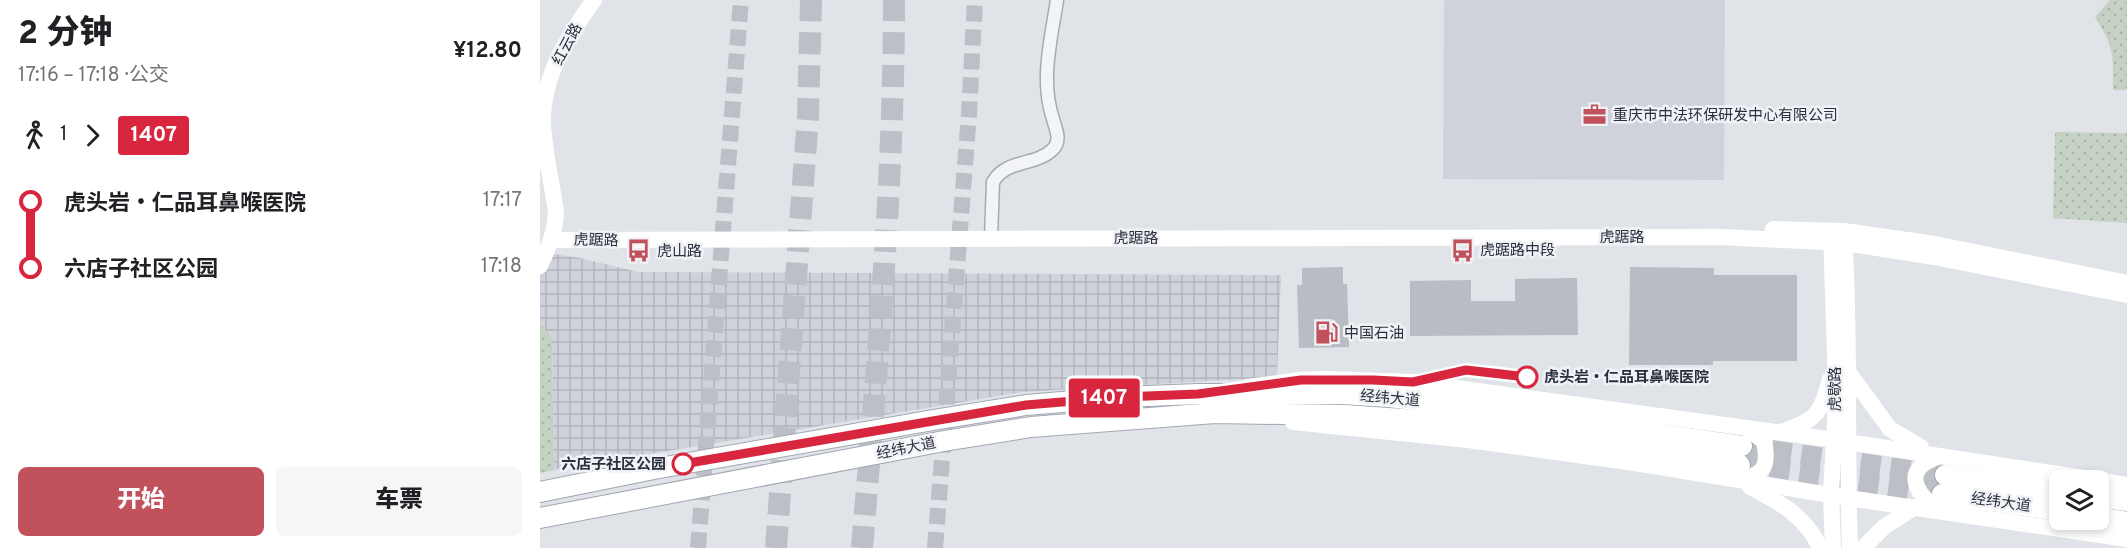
<!DOCTYPE html>
<html lang="zh">
<head>
<meta charset="utf-8">
<style>
	:root { --surface:#fff; --page:#f6f6f6; --text:#202124; --muted:#757577; --accent:#c1515b }
	body { margin:0; font-family:Overpass,"Noto Sans SC",sans-serif; background:var(--page); color:var(--text); height:100vh; display:flex; flex-direction:column; font-size:22px; white-space:nowrap }
	* { box-sizing:border-box; margin:0 }
	p { font-size:20px; color:var(--muted) }
	.icon { flex:none; width:33px; height:33px; fill:none; stroke:currentColor; stroke-width:2; stroke-linecap:round; stroke-linejoin:round }
	.map { position:relative; flex:1; overflow:hidden }
	.drawer { display:flex; flex-direction:column; background:var(--surface); width:540px }
	.drawer>* { flex:none }
	.badge { padding:0 12px; border-radius:4px; font-size:21px; line-height:39px }
	.fabs { position:absolute; left:1509px; top:470px; display:grid; gap:12px }
	.fabs a { display:grid; place-items:center; width:60px; height:60px; border-radius:9px; background:var(--surface); box-shadow:0 3px 9px #0003; font-size:30px }
	.map>.badge { position:absolute; translate:-50% -50%; box-shadow:0 0 0 3px #fff }
	.legs { display:flex; align-items:center; gap:9px; height:66px; padding:0 18px; font-size:20px }
	.legs p { margin-inline-start:auto }
	.summary { display:flex; align-items:center; justify-content:space-between; height:102px; padding:0 18px }
	h1 { font-size:33px; font-weight:800; line-height:45px }
	.cta { display:flex; gap:12px; margin-top:auto; padding:12px 18px }
	.cta a { flex:1; height:69px; border-radius:9px; background:var(--accent); color:#fff; font-size:24px; font-weight:800; line-height:69px; text-align:center }
	.cta a+a { background:var(--page); color:var(--text) }
	ul { padding:0 18px; list-style:none }
	li { display:flex; align-items:center; gap:21px; height:66px; font-size:22px }
	li i { display:grid; place-items:center; width:9px; height:100%; margin:0 8px; background:currentColor }
	li i::after { content:''; width:15px; height:15px; margin:-8px; border:4px solid; border-radius:50%; background:var(--surface) }
	li p { margin-inline-start:auto }
	li:first-child i { background:linear-gradient(#0000 50%,currentColor 0) }
	li:last-child i { background:linear-gradient(currentColor 50%,#0000 0) }
	main { display:flex; flex:1; min-height:0 }
	.map>svg:first-child { display:block }
	.built { fill:#cfd2da }
	.industrial { fill:url(#industrial-grid) }
	.park { fill:url(#park-dots) }
	.building { fill:#b8bcc4 }
	.lines { fill:none; stroke-linecap:round; stroke-linejoin:round }
	.secondary-tunnel { stroke:#bcbfc6; stroke-width:16; stroke-dasharray:16 8; stroke-linecap:butt }
	.primary-tunnel { stroke:#bcbfc6; stroke-width:20; stroke-dasharray:20 10; stroke-linecap:butt }
	.highway-tunnel { stroke:#bcbfc6; stroke-width:22; stroke-dasharray:22 11; stroke-linecap:butt }
	.street-casing { stroke:#a6aab2; stroke-width:15 }
	.primary-casing { stroke:#a1a7b2; stroke-width:22 }
	.street { stroke:#f3f4f7; stroke-width:12 }
	.secondary { stroke:#fff; stroke-width:16 }
	.primary { stroke:#fff; stroke-width:20 }
	.line-1-casing { stroke:#fff; stroke-width:14 }
	.line-1 { stroke:#d7263d; stroke-width:9 }
	.stop-1-dot { fill:#fff; stroke:#d7263d; stroke-width:3 }
	.labels { text-anchor:middle; stroke-width:5; stroke-linejoin:round; paint-order:stroke }
	.street-label { font-size:15px; fill:#2b303e; stroke:#f0f2f6 }
	.poi-label { font-size:15px; fill:#2b303e; stroke:#f0f2f6; text-anchor:start }
	.stop-label { font-size:15px; font-weight:bold; fill:#2b303e; stroke:#f0f2f6; text-anchor:start }
</style>
</head>
<body>
<main>
<section class="drawer">
<div class="summary"><div><h1>2 分钟</h1><p>17:16 – 17:18 · 公交</p></div><b>¥12.80</b></div>
<div class="legs"><svg class="icon" aria-label="walk" viewBox="0 0 24 24"><circle cx="13" cy="4" r="2"/><path d="M13 8l-2 6 4 7M11 14l-3 7M7 12l3-4h3l4 4"/></svg>1<svg class="icon" aria-label="forward" viewBox="0 0 24 24"><path d="M9 5l7 7-7 7"/></svg><b class="badge" style="background:#d7263d;color:#fff">1407</b></div>
<ul>
<li><i style="color:#d7263d"></i><b>虎头岩‧仁品耳鼻喉医院</b><p>17:17</p></li>
<li><i style="color:#d7263d"></i><b>六店子社区公园</b><p>17:18</p></li>
</ul>
<div class="cta"><a>开始</a><a>车票</a></div>
</section>
<div class="map">
<svg width="1587" height="548" viewBox="0 0 1587 548">
	<defs>
		<pattern id="industrial-grid" width="8" height="8" patternUnits="userSpaceOnUse" patternTransform="scale(1.5)"><rect width="8" height="8" fill="#cfd2da"/><path d="M0 4h8M4 0v8" fill="none" stroke="#b2b5bc"/></pattern>
		<pattern id="park-dots" width="8" height="8" patternUnits="userSpaceOnUse" patternTransform="scale(1.5)"><rect width="8" height="8" fill="#c5d1c2"/><path d="M2 2h.1M6 6h.1" fill="none" stroke="#a9b4a8" stroke-width="1.8" stroke-linecap="round"/></pattern>
	</defs>
	<rect width="100%" height="100%" fill="#e0e3e8"/>
	<!-- built -->
	<polygon class="built" points="904,0 1185,0 1184,180 903,179"/>
	<!-- industrial -->
	<polygon class="industrial" points="0,252 40,258 98,272 741,275 737,377 483,392 14,470 12,338 0,324"/>
	<!-- park -->
	<g class="park">
		<path d="M 1570,0 L 1587,0 L 1587,90 L 1573,90 C 1573,55 1575,48 1555,17 Z"/>
		<polygon points="1515,132 1587,133 1587,223 1513,218"/>
		<polygon points="0,324 12,338 14,470 0,473"/>
	</g>
	<!-- building -->
	<g class="building">
		<polygon points="803,267 803,284 807,284 809,347 759,348 757,285 762,285 762,268"/>
		<polygon points="1090,267 1174,268 1174,275 1257,275 1257,361 1173,361 1173,365 1089,365"/>
		<polygon points="1037,278 1038,335 870,336 870,281 931,280 931,301 975,301 975,279"/>
	</g>
	<g class="lines">
		<!-- secondary-tunnel -->
		<g class="secondary-tunnel">
			<polyline points="158,548 201,0"/>
			<polyline points="395,548 429,114 435,0"/>
		</g>
		<!-- primary-tunnel -->
		<g class="primary-tunnel">
			<polyline points="1202,446 1405,475"/>
			<polyline points="1200,465 1396,493"/>
		</g>
		<!-- highway-tunnel -->
		<g class="highway-tunnel">
			<polyline points="236,548 268,116 271,0"/>
			<path d="M 322,548 C 337,366 354,183 354,0"/>
		</g>
		<defs>
			<path id="street" d="M 451,238 L 453,182 C 466,159 495,166 512,150 C 522,141 516,130 513,119 C 500,80 511,40 517,0"/>
			<g id="primary">
				<polyline points="1405,475 1520,492"/>
				<polyline points="0,492 114,469 399,419 486,405 582,397 658,394 802,394 849,397 949,409 1202,446"/>
				<polyline points="1402,494 1520,511"/>
				<polyline points="1558,497 1587,501"/>
				<polyline points="1558,517 1587,522"/>
				<polyline points="0,518 404,441 491,427 675,413 804,415 949,425 1200,465"/>
			</g>
		</defs>
		<!-- street casing -->
		<use href="#street" class="street-casing"/>
		<!-- primary casing -->
		<use href="#primary" class="primary-casing"/>
		<!-- street -->
		<use href="#street" class="street"/>
		<!-- secondary -->
		<g class="secondary">
			<polyline points="1233,229 1304,231 1395,244 1587,283"/>
			<polyline points="1291,231 1295,357 1295,422 1291,494 1293,548"/>
			<path d="M 1304,232 C 1311,337 1306,443 1310,548"/>
			<polyline points="12,240 1180,237 1305,243 1394,257 1587,295"/>
			<path d="M 0,266 C 8,248 15,233 16,212 C 12,184 5,154 3,126 C 1,78 27,37 54,0"/>
			<polyline points="1309,373 1350,429 1381,447"/>
			<polyline points="709,387 761,380 784,379 873,382 1294,440 1558,480"/>
			<polyline points="753,422 928,440 1095,463 1308,498 1587,539"/>
			<path d="M 1243,431 C 1277,420 1281,413 1290,379"/>
			<path d="M 1199,479 C 1225,476 1229,465 1224,441 L 1208,429"/>
			<polyline points="1558,480 1587,485"/>
			<path d="M 1210,487 C 1239,502 1266,516 1280,548"/>
			<path d="M 1399,511 C 1373,491 1362,469 1400,456"/>
			<polyline points="1323,548 1344,527 1375,507"/>
		</g>
		<!-- primary -->
		<use href="#primary" class="primary"/>
	</g>
	<g class="lines">
		<defs>
			<polyline id="line-1" points="143,464 486,405 582,397 658,394 761,380 833,380 873,382 926,370 987,377"/>
		</defs>
		<!-- line-1 casing -->
		<use href="#line-1" class="line-1-casing"/>
		<!-- line-1 -->
		<use href="#line-1" class="line-1"/>
	</g>
	<!-- icons -->
	<defs>
		<symbol id="office-bare" viewBox="-9 -9 18 18"><path d="M-6-3h4V-5.5h4V-3h4V5H-6ZM-1-4.5V-3h2v-1.5ZM-6 0V1H6V0Z" fill="#c1515b" stroke="#f0f2f6" stroke-width="2.5" paint-order="stroke"/></symbol>
		<symbol id="bus-bare" viewBox="-9 -9 18 18"><path d="M-5-6H5V4H4V6H2V4H-2V6H-4V4H-5ZM-3.5-4V0h7V-4ZM-3.5 1.2v1.5H-2V1.2ZM2 1.2v1.5H3.5V1.2Z" fill="#c1515b" stroke="#f0f2f6" stroke-width="2.5" paint-order="stroke"/></symbol>
		<symbol id="fuel-bare" viewBox="-9 -9 18 18"><path d="M-5.5-6h7V0h2V4h1.3V-2.5L3-4.5l.8-.8L6-3V5H2.5V1h-1V6h-7ZM-4.2-4.7v3.2H.2V-4.7Z" fill="#c1515b" stroke="#f0f2f6" stroke-width="2.5" paint-order="stroke"/></symbol>
	</defs>
	<g fill-rule="evenodd">
		<use href="#office-bare" x="1038" y="98" width="33" height="33"/>
		<use href="#bus-bare" x="906" y="234" width="33" height="33"/>
		<use href="#bus-bare" x="82" y="234" width="33" height="33"/>
		<use href="#fuel-bare" x="770" y="316" width="33" height="33"/>
	</g>
	<!-- markers -->
	<g class="stop-1-dot">
		<circle cx="987" cy="377" r="10"/>
		<circle cx="143" cy="464" r="10"/>
	</g>
	<g class="labels">
		<!-- street labels -->
		<g class="street-label">
			<text transform="translate(27 44) rotate(-62)" y="5">红云路</text>
			<text x="1082" y="242">虎踞路</text>
			<text x="596" y="243">虎踞路</text>
			<text transform="translate(56 240) rotate(1)" y="5">虎踞路</text>
			<text transform="translate(1295 389) rotate(-90)" y="5">虎歇路</text>
			<text transform="translate(850 398) rotate(5)" y="5">经纬大道</text>
			<text transform="translate(366 448) rotate(-11)" y="5">经纬大道</text>
			<text transform="translate(1461 502) rotate(8)" y="5">经纬大道</text>
		</g>
		<!-- poi labels -->
		<g class="poi-label">
			<text x="1073" y="120">重庆市中法环保研发中心有限公司</text>
			<text x="940" y="255">虎踞路中段</text>
			<text x="117" y="256">虎山路</text>
			<text x="804" y="338">中国石油</text>
		</g>
		<!-- stop labels -->
		<g class="stop-label">
			<text x="1004" y="382">虎头岩‧仁品耳鼻喉医院</text>
			<text x="126" y="469" text-anchor="end">六店子社区公园</text>
		</g>
	</g>
</svg>
<div class="fabs">
<a><svg class="icon" aria-label="layers" viewBox="0 0 24 24"><path d="M12 4l9 5-9 5-9-5zM3 14l9 5 9-5"/></svg></a>
</div>
<b class="badge" style="left:564px;top:398px;background:#d7263d;color:#fff">1407</b>
</div>
</main>
</body>
</html>
